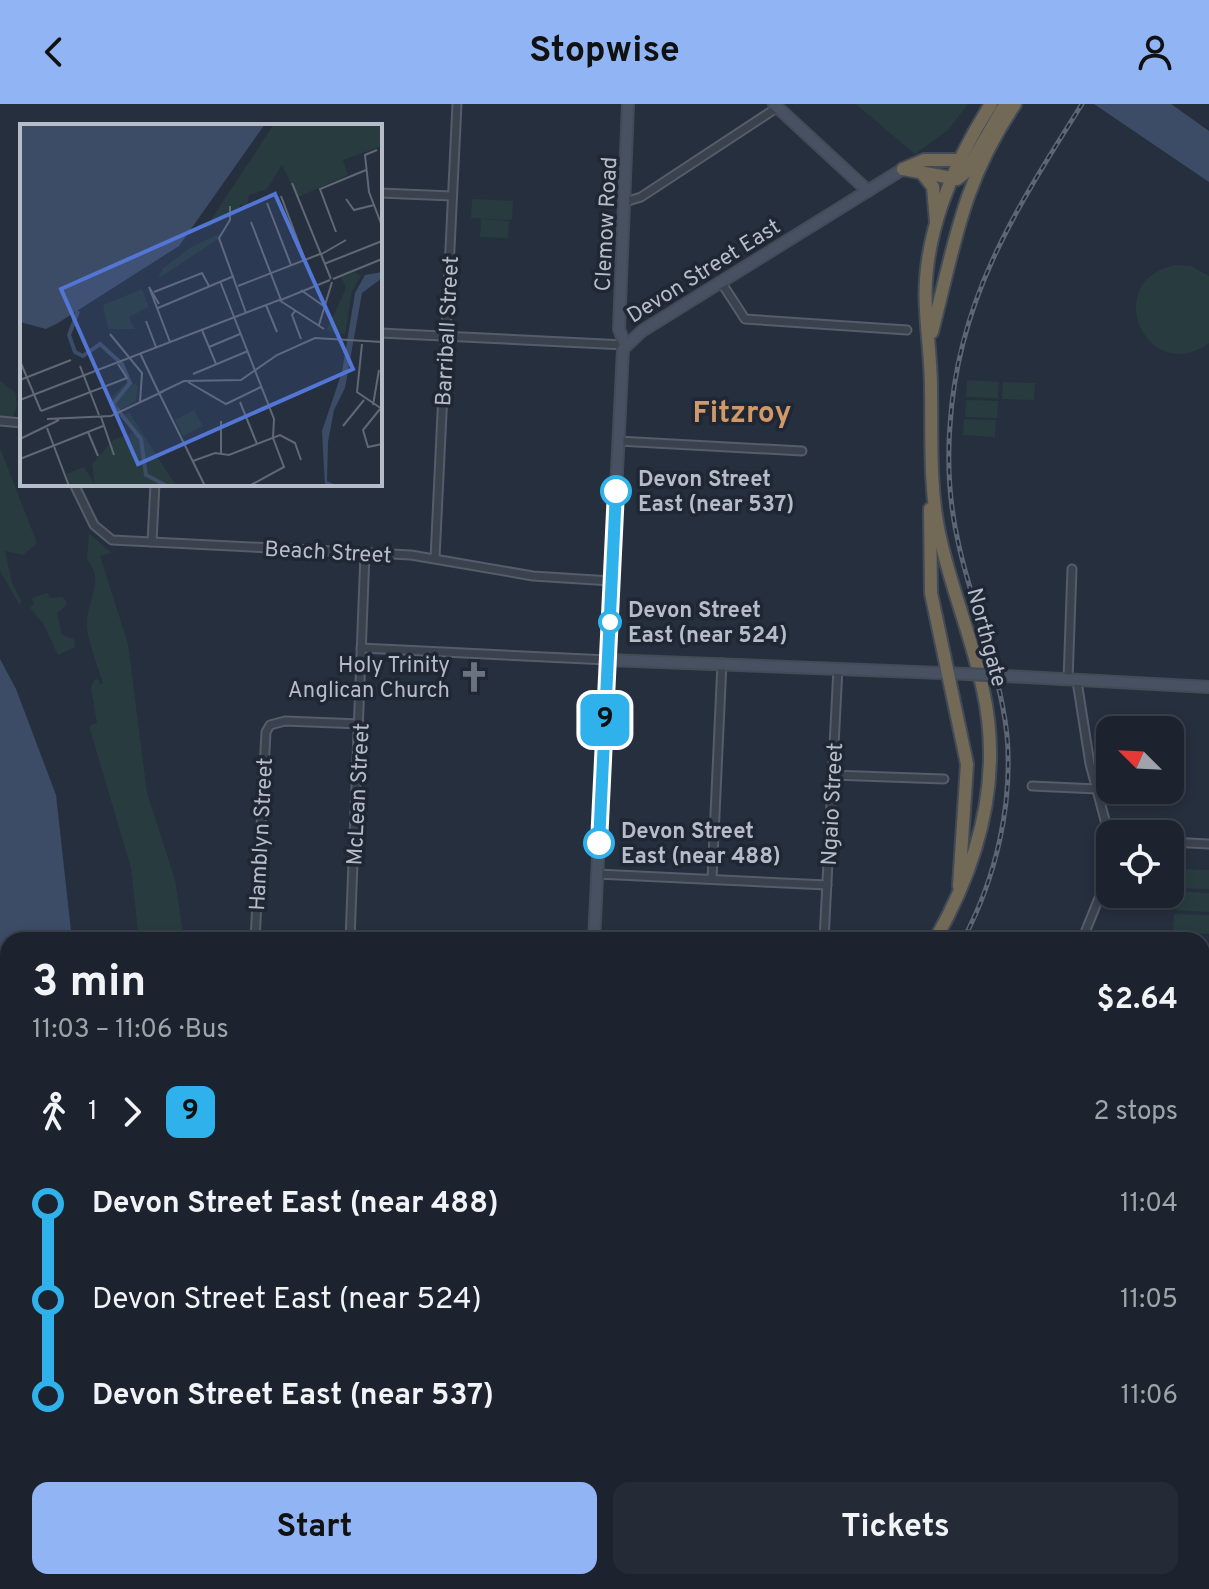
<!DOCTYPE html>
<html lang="en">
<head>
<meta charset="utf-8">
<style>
	:root { --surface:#1c232e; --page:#252b36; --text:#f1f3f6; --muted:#a0a4aa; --line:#3a404a; --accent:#90b4f4 }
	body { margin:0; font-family:Overpass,sans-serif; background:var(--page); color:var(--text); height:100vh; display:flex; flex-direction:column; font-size:30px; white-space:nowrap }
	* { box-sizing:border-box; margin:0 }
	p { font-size:26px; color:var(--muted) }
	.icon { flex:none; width:44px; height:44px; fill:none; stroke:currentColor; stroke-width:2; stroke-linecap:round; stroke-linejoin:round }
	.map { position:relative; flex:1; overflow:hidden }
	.sheet { position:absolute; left:0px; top:828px; width:1210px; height:658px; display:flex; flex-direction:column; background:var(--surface); border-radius:24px 24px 0 0; box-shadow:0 4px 12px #0003,0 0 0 2px var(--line) }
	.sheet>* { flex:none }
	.badge { padding:0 16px; border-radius:12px; font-size:28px; line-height:52px }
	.needle { width:52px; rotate:294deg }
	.tools { position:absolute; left:1096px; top:612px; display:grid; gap:16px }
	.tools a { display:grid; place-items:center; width:88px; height:88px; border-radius:16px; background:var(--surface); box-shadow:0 4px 12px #0003,0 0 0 2px var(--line); font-size:40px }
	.map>.badge { position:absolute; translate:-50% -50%; box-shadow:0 0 0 4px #fff }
	.legs { display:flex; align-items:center; gap:12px; height:88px; padding:0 32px; font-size:26px }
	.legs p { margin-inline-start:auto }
	.head { display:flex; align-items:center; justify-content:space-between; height:136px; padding:0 32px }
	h1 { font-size:44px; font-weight:700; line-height:60px }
	.cta { display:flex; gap:16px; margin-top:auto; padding:16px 32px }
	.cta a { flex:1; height:92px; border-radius:16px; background:var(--accent); color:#111; font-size:32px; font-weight:700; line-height:92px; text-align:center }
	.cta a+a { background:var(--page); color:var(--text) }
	ul { padding:0 32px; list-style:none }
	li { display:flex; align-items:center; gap:28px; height:96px; font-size:30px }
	li i { display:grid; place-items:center; width:12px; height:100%; margin:0 10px; background:currentColor }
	li i::after { content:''; width:20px; height:20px; margin:-10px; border:6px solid; border-radius:50%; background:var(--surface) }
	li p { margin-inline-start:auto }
	li:first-child i { background:linear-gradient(#0000 50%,currentColor 0) }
	li:last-child i { background:linear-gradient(currentColor 50%,#0000 0) }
	header { display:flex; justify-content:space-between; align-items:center; height:104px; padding:0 32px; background:var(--accent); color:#111; font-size:36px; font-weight:700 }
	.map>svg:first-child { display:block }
	.green { fill:#283c3f }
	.water { fill:#3c4c66 }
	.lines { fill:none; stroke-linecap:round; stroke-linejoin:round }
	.river { stroke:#3c4c66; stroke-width:14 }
	.street-casing { stroke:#545d69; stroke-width:11 }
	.secondary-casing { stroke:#434b57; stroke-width:14 }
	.highway-casing { stroke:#414a56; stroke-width:16 }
	.street { stroke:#3a424e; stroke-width:7 }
	.secondary { stroke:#485161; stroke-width:10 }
	.highway { stroke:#736957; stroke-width:12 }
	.rail-casing { stroke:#5c6675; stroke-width:5 }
	.rail { stroke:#1e2733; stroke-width:2; stroke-dasharray:6; stroke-linecap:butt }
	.secondary-bridge-casing { stroke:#434b57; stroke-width:14; stroke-linecap:butt }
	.secondary-bridge { stroke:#485161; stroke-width:10 }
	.line-1-casing { stroke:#fff; stroke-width:18 }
	.line-1 { stroke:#2fb1eb; stroke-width:12 }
	.stop-1-dot { fill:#fff; stroke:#2fb1eb; stroke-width:4 }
	.labels { text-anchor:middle; stroke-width:7; stroke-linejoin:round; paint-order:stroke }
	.street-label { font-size:22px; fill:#b6bdc9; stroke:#1e2733 }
	.stop-label { font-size:22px; font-weight:bold; fill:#b6bdc9; stroke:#1e2733; text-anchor:start }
	.poi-label { font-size:22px; fill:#b6bdc9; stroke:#1e2733; text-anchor:end }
	.district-label { font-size:30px; font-weight:bold; fill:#d19869; stroke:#1e2733 }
	.inset-river { fill:none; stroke:#3c4c66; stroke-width:4 }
	.inset-road { fill:none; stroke:#606876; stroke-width:2 }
	.view { fill:#5375d3; fill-opacity:0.15; stroke:#5375d3; stroke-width:4 }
	.inset-edge { fill:none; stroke:#b6bdc9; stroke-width:4 }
</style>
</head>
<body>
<header><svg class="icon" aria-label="back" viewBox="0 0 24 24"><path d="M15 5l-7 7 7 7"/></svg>Stopwise<svg class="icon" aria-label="person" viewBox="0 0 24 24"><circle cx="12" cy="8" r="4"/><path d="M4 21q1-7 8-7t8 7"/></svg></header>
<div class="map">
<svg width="1209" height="1485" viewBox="0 0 1209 1485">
	<rect width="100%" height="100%" fill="#262f3e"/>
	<!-- green -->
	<g class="green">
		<polygon points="856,0 968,0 948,26 915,50"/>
		<polygon points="472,95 513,97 512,116 471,114"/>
		<polygon points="481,115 509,117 508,134 480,133"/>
		<path d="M 1175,161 L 1191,162 L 1209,172 L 1209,239 C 1147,284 1099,177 1175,161 Z"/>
		<polygon points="967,276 999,278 998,294 966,293"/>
		<polygon points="0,277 15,288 17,301 13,312 6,315 0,312"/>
		<polygon points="1003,278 1035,279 1034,296 1002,295"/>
		<polygon points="966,296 998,297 997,314 965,313"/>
		<polygon points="964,315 996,316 995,333 963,331"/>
		<polygon points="0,344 37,439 23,451 5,447 12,479 22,498 19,500 0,467"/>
		<path d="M 89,430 L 112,449 L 100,452 L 128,540 L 147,689 L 175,776 L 184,836 L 139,836 L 131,764 L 89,622 L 97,619 L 91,584 L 94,576 L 98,575 L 100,581 L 103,579 C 98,561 86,535 87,517 C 88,495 105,475 87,456 Z"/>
		<polygon points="47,489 50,494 62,493 66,497 66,502 57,509 62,531 74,535 75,543 58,551 43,519 30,504 34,500 32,494"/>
		<polygon points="1177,765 1209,766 1209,785 1176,784"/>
		<polygon points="1176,787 1209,789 1209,808 1175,806"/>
		<polygon points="1174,810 1209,811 1209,830 1173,829"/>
		<polygon points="1202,1357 1209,1358 1209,1485 1010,1485 1011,1478 1202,1478"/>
		<polygon points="756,1478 836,1478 820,1485 760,1485"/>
	</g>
	<!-- water -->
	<g class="water">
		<polygon points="1094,0 1171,0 1209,27 1209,78"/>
		<polygon points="0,555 16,585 56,691 72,836 8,836 8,1478 172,1478 173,1485 0,1485"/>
	</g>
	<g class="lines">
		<!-- river -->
		<g class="river">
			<polyline points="1202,1437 1209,1439"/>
			<polyline points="214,1478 223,1485"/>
			<polyline points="432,1478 433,1485"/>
		</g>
		<defs>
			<g id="street">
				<polyline points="380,89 452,92"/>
				<polyline points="625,98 641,93 778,3"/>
				<polyline points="721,178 745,215 907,226"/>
				<polyline points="380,229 625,241"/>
				<polyline points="0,317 22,319"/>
				<polyline points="618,337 802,347"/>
				<polyline points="74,380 94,421 112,436 411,451 533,472 611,477"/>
				<polyline points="152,438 155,380"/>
				<polyline points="435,454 457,0"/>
				<polyline points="361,544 608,556"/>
				<polyline points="1068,576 1072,465"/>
				<polyline points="1077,577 1090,660 1110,735 1101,789 1082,836"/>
				<polyline points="832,671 944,675"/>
				<polyline points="1032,682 1097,685"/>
				<polyline points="1170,738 1209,740"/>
				<polyline points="597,770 827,781"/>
				<polyline points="712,775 722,559"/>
				<polyline points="255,836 266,628 270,621 285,617 360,620"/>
				<polyline points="350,836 365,449"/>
				<polyline points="824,836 838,564"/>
				<polyline points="1202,920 1209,925"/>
				<polyline points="675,1485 676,1478"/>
			</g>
			<g id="secondary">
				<polyline points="774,0 868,87"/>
				<polyline points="625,241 619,225 628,0"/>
				<polyline points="608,556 967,570"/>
				<polyline points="1006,572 1209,583"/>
				<polyline points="594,836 623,245 642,227 903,65"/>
				<polyline points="1202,1166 1209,1166"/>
				<polyline points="558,1485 558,1478"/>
			</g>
			<g id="highway">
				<polyline points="903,65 957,75 966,68 1003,4"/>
				<polyline points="903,65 924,56 960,56"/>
				<polyline points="922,69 933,83 936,118"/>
				<path d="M 932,228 C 955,139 962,79 1015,0"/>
				<polyline points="930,405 931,489 967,660 959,782"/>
				<path d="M 935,836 C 979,759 1003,675 983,586 C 972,533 950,482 939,429 C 929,381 932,332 931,284 C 931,257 927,231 926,205 C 921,134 954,58 991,0"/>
				<polyline points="862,1478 862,1485"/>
				<polyline points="876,1478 877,1485"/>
			</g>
		</defs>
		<!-- street casing -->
		<use href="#street" class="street-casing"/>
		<!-- secondary casing -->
		<use href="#secondary" class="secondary-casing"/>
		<!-- highway casing -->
		<use href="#highway" class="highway-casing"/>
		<!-- street -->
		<use href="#street" class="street"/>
		<!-- secondary -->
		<use href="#secondary" class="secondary"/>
		<!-- highway -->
		<use href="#highway" class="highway"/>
		<defs>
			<g id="rail">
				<path d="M 963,836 C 996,774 1013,701 1007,631 C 1000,566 973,505 959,442 C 950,404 947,361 950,321 C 958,194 1016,105 1082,0"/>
				<polyline points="314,1485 316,1478"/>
			</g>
		</defs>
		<!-- rail casing -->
		<use href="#rail" class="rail-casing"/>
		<!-- rail -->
		<use href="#rail" class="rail"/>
		<defs>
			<polyline id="secondary-bridge" points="967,570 1006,572"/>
		</defs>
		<!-- secondary-bridge casing -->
		<use href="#secondary-bridge" class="secondary-bridge-casing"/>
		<!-- secondary-bridge -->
		<use href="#secondary-bridge" class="secondary-bridge"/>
	</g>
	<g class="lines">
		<defs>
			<polyline id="line-1" points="599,739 616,387"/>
		</defs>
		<!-- line-1 casing -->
		<use href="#line-1" class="line-1-casing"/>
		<!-- line-1 -->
		<use href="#line-1" class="line-1"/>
	</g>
	<!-- icons -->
	<defs>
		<symbol id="church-bare" viewBox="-9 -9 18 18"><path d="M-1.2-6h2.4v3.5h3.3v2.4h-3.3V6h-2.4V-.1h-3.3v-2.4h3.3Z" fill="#6b7280" stroke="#1e2733" stroke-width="2.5" paint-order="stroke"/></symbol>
	</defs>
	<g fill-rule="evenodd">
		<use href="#church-bare" x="452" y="551" width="44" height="44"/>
	</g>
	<!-- markers -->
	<g class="stop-1-dot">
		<circle cx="616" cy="387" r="14"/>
		<circle cx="610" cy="518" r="10"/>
		<circle cx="599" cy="739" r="14"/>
	</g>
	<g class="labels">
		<!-- street labels -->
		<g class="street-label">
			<text transform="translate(605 120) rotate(-87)" y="8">Clemow Road</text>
			<text transform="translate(703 166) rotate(-32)" y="8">Devon Street East</text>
			<text transform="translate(446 227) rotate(-87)" y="8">Barriball Street</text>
			<text transform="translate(328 447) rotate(3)" y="8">Beach Street</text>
			<text transform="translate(988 533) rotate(75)" y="8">Northgate</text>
			<text transform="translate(357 690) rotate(-87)" y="8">McLean Street</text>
			<text transform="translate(831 700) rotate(-87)" y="8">Ngaio Street</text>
			<text transform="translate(260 730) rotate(-87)" y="8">Hamblyn Street</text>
		</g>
		<!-- stop labels -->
		<g class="stop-label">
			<text x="638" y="382">Devon Street<tspan x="638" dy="25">East (near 537)</tspan></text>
			<text x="628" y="513">Devon Street<tspan x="628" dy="25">East (near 524)</tspan></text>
			<text x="621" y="734">Devon Street<tspan x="621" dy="25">East (near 488)</tspan></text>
		</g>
		<!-- poi labels -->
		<g class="poi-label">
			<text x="450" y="568">Holy Trinity<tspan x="450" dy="25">Anglican Church</tspan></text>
		</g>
		<!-- district labels -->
		<g class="district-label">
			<text x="742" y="318">Fitzroy</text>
		</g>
	</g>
	<!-- overview -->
	<g transform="translate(20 20)">
		<rect width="362" height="362" fill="#262f3e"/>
		<path d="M 254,0 L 362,0 L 362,22 L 323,36 L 328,51 L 278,73 L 262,41 L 247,65 L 229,71 L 227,82 L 221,80 L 213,92 L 209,82 L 209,91 L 185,105 ZM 199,110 L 198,115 L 138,155 L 142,145 L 171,123 ZM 335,148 L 341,152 L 332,167 L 325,210 L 314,209 L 307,205 L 326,164 L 321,153 ZM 122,165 L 129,183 L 109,193 L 115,205 L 88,205 L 83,181 ZM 109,256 L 118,262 L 116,277 L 97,288 L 90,275 ZM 174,286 L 183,302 L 163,312 L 155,296 ZM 109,288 L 156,362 L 50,362 L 46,350 L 64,343 L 75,361 L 72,340 L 93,316 L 117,308 L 104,291 Z" fill="#283c3f"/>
		<path d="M 245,0 L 159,122 L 38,199 L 26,205 L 0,198 L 0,0 ZM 362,148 L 362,154 L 342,169 L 325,264 L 314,286 L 308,318 L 307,357 L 318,362 L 305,362 L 302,307 L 322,248 L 335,169 L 345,151 Z" fill="#3c4c66"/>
		<path class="inset-river" d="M 58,187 L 49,211 L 55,228 L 63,232 L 80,220 L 102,240 L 110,259 L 93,280 L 121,315 L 126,351 L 147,362"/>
		<path class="inset-road" d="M 357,26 L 345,31 L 349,68 L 362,102M 272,59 L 311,155M 261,72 L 285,136M 326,75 L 334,86 L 354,81M 247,79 L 271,141M 210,82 L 210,96 L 199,114 L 226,189M 231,98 L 261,176 L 310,156M 316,108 L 300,65 L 346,46M 300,131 L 326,116M 304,140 L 362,117M 313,155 L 362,135M 200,157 L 254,295 L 253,314M 218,162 L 300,130M 281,166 L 305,183M 134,168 L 182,149 L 189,162M 139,180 L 129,163 L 150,218M 246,181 L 257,208M 138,184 L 214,152M 276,186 L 272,191 L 281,215M 126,197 L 136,223M 299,201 L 312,158M 182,206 L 196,240M 90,210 L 122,249 L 120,278M 342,220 L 337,268 L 362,285M 189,223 L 220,210M 120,229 L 139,269M 0,237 L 21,287M 60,242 L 79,291M 173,250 L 228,227M 0,256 L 51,236M 168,258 L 206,280 L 241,263M 139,269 L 185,362M 139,269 L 164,257 L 221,256 L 257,231 L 295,214 L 362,218M 0,276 L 259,176 L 304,205M 220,278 L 237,320M 353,281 L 359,246M 360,285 L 343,306 L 348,323 L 362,320M 21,287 L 107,254 L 98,240M 81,293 L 94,331M 27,295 L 91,292 L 144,267M 201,297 L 201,329M 323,302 L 344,276M 27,304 L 49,362M 68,308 L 78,332M 0,315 L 39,296M 0,335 L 83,302M 173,337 L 195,329 L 209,331 L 260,311 L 275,319 L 281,336M 229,362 L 264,343 L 253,314"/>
		<path class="view" d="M 255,70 L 333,245 L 118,340 L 41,165 Z"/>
		<rect width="362" height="362" class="inset-edge"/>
	</g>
</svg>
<div class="tools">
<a><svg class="needle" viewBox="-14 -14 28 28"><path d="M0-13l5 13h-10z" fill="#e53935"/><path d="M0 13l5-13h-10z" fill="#a0a4aa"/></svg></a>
<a><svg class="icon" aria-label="locate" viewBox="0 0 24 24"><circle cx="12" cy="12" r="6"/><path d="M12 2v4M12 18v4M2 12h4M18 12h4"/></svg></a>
</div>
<b class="badge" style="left:605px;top:616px;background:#2fb1eb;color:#111">9</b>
<section class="sheet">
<div class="head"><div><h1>3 min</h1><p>11:03 – 11:06 · Bus</p></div><b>$2.64</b></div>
<div class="legs"><svg class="icon" aria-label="walk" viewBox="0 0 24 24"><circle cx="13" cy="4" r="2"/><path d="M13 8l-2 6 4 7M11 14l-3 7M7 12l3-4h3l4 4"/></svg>1<svg class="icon" aria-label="forward" viewBox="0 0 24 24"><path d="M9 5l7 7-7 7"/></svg><b class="badge" style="background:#2fb1eb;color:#111">9</b><p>2 stops</p></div>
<ul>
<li><i style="color:#2fb1eb"></i><b>Devon Street East (near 488)</b><p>11:04</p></li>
<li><i style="color:#2fb1eb"></i><span>Devon Street East (near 524)</span><p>11:05</p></li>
<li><i style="color:#2fb1eb"></i><b>Devon Street East (near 537)</b><p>11:06</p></li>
</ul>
<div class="cta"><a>Start</a><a>Tickets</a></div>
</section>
</div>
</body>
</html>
